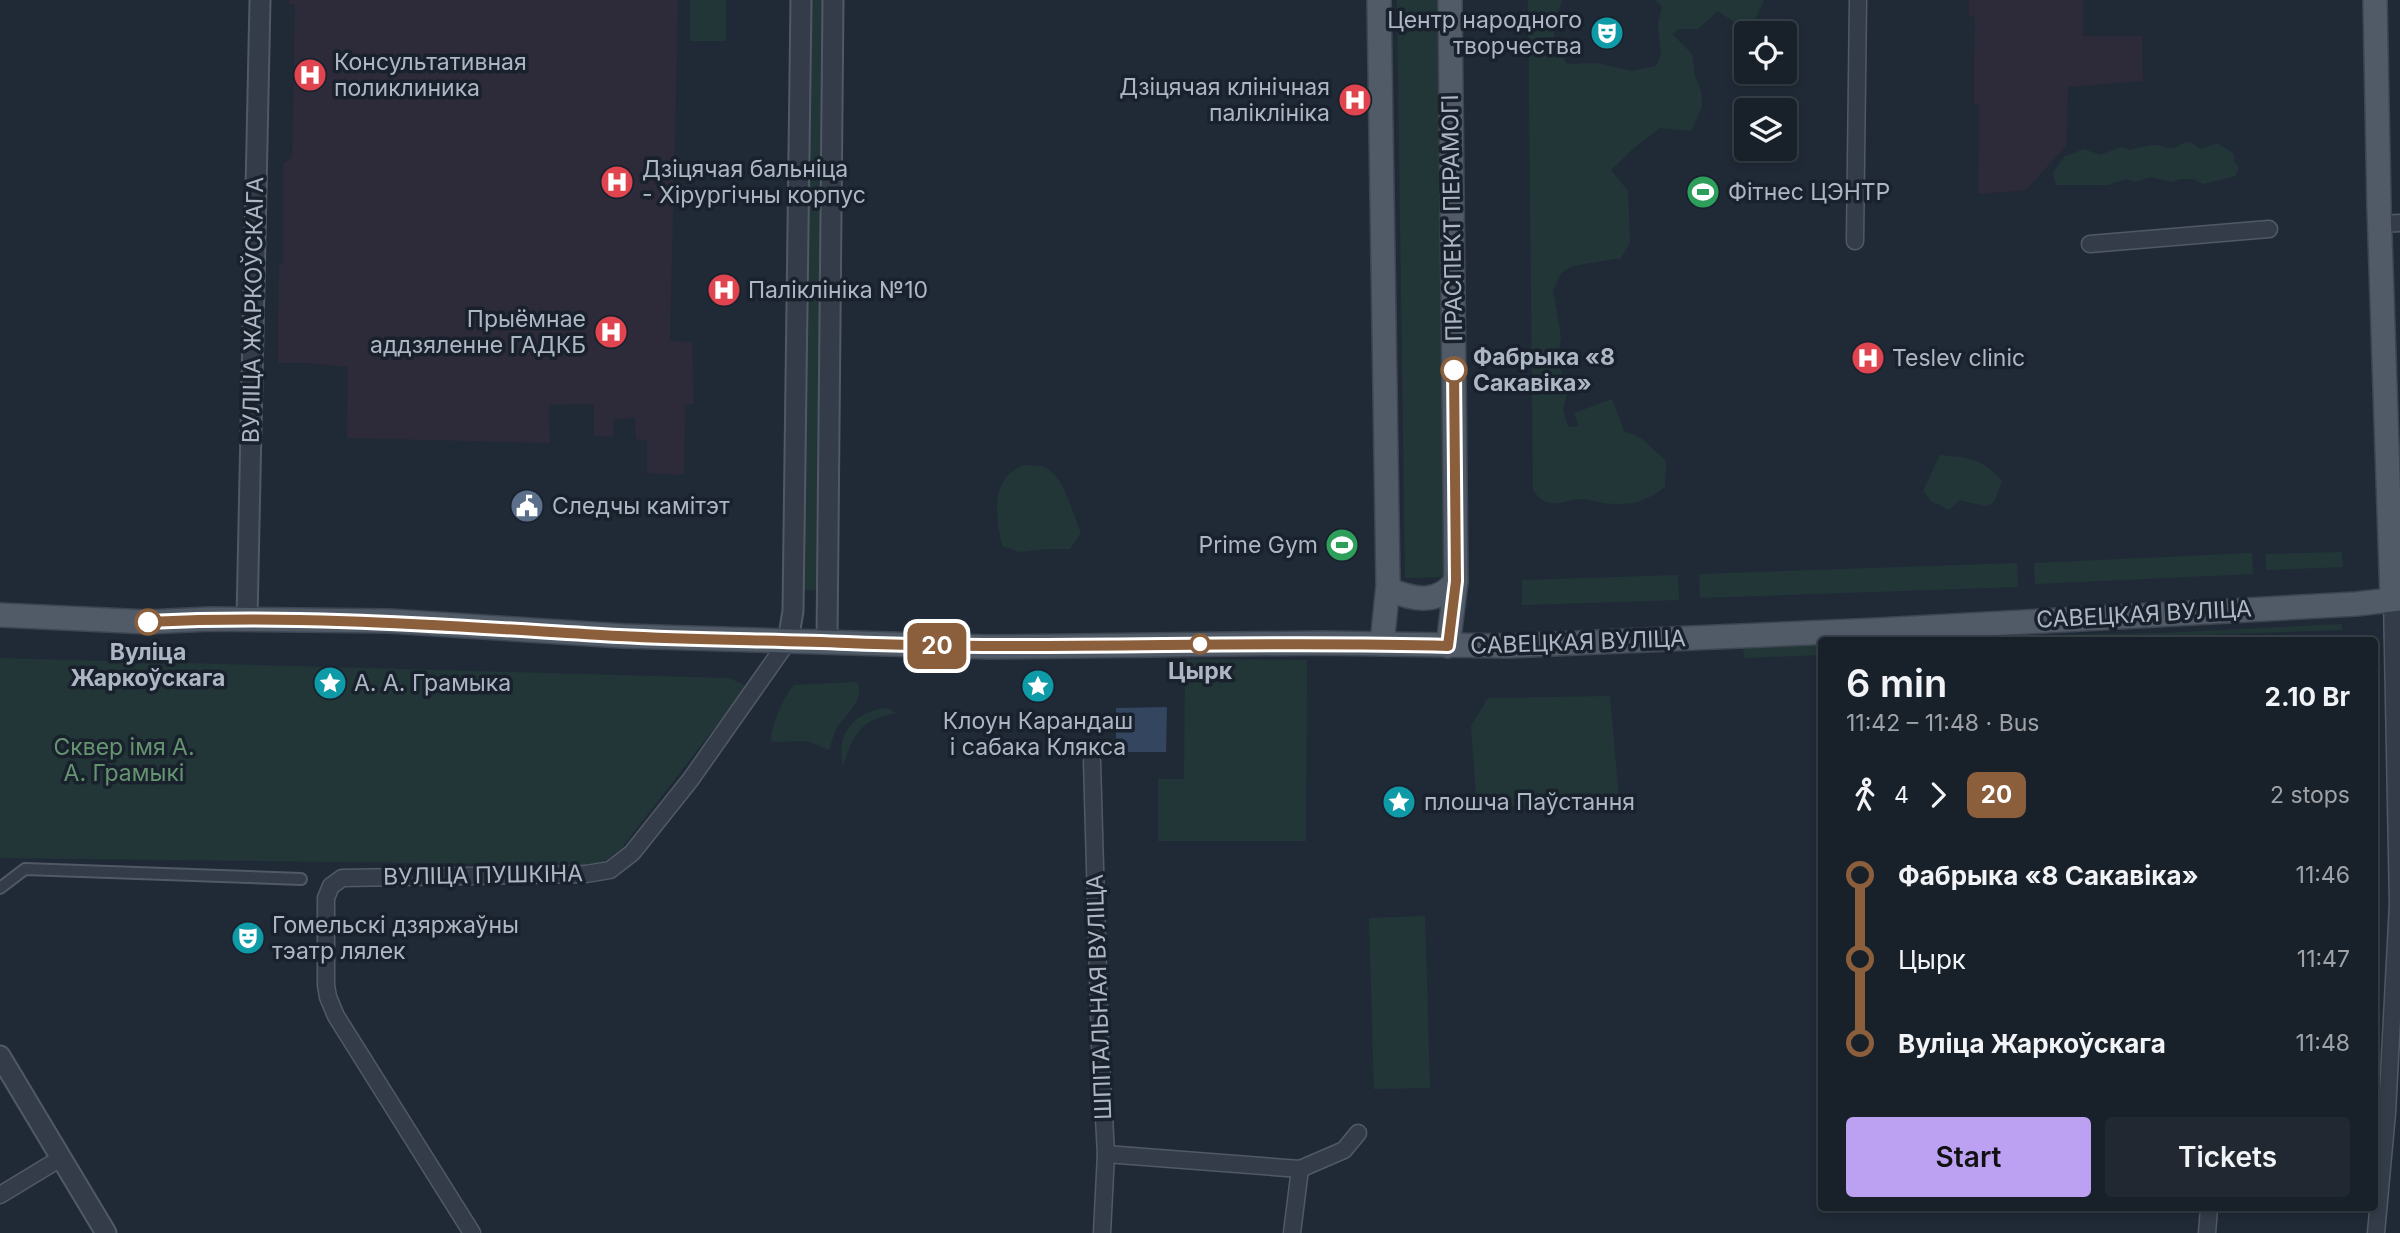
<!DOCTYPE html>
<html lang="en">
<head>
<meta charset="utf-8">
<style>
	:root { --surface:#182029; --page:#212831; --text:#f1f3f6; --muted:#9fa3a8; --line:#363e46; --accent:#bca0f2 }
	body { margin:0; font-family:Inter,sans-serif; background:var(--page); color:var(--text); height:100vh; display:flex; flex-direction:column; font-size:26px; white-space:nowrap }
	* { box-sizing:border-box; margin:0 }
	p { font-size:23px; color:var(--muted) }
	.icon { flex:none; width:38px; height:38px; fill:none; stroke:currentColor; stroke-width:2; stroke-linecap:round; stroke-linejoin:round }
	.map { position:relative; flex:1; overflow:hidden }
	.drawer { position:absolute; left:1818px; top:637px; width:560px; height:574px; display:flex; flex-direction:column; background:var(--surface); border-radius:7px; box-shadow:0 4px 10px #0003,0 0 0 2px var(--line) }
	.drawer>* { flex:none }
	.badge { padding:0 14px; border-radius:10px; font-size:24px; line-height:46px }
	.buttons { position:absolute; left:1734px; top:21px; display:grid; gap:14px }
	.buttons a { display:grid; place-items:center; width:63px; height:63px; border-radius:7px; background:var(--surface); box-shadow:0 4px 10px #0003,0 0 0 2px var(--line); font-size:35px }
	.map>.badge { position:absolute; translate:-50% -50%; box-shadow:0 0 0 4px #fff }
	.legs { display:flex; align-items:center; gap:10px; height:77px; padding:0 28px; font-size:23px }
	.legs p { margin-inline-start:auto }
	.headline { display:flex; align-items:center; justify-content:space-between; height:119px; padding:0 28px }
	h1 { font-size:38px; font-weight:600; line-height:52px }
	.action { display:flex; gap:14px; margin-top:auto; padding:14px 28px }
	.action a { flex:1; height:80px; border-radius:7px; background:var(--accent); color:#111; font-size:28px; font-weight:600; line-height:80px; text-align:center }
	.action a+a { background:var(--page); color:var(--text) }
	ul { padding:0 28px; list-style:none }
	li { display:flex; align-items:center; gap:24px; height:84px; font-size:26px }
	li i { display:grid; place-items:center; width:10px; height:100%; margin:0 9px; background:currentColor }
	li i::after { content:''; width:18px; height:18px; margin:-9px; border:5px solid; border-radius:50%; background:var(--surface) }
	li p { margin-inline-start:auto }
	li:first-child i { background:linear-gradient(#0000 50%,currentColor 0) }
	li:last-child i { background:linear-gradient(currentColor 50%,#0000 0) }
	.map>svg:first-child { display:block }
	.medical { fill:#2d2b39 }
	.green { fill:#223638 }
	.water { fill:#33455f }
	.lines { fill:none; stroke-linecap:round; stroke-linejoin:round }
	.pedestrian-casing { stroke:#515966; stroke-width:14 }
	.minor-casing { stroke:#515966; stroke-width:19 }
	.tertiary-casing { stroke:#515966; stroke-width:23 }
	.primary-casing { stroke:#3d4551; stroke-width:26 }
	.pedestrian { stroke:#333c48; stroke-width:10 }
	.minor { stroke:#333c48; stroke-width:16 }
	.tertiary { stroke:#333c48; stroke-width:19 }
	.primary { stroke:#515b68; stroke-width:23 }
	.line-1-casing { stroke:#fff; stroke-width:16 }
	.line-1 { stroke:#8b5e3c; stroke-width:10 }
	.stop-1-dot { fill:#fff; stroke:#8b5e3c; stroke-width:3.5 }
	.labels { text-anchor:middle; stroke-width:7; stroke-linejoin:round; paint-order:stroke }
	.poi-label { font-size:23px; fill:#adb6c5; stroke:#19212c; text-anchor:start }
	.street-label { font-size:23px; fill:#adb6c5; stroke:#19212c }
	.stop-label { font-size:23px; font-weight:bold; fill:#adb6c5; stroke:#19212c }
	.park-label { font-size:23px; fill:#659570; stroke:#19212c }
</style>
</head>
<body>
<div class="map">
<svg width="2400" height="1233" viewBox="0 0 2400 1233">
	<rect width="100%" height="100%" fill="#202a37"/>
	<!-- medical -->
	<g class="medical">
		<polygon points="289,0 678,0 670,341 692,342 694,404 685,405 684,475 647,473 647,440 636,439 635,418 614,419 613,437 594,436 594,404 549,405 550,443 347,438 348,367 309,363 278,363 279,265 283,265 283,164 292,157 293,132 295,5 289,4"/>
		<polygon points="1969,0 2083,0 2083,36 2142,36 2143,81 2068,87 2066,146 2026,190 1978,194 1979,105 1974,104 1975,17 1969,16"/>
	</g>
	<!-- green -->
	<g class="green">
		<rect x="690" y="0" width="36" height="41"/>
		<polygon points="807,0 823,0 820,590 804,590"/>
		<polygon points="1397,0 1443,0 1447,577 1405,578"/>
		<path d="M 1528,0 L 1562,0 L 1553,28 L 1556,47 L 1567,64 L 1597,63 L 1631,71 L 1656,66 L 1661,54 L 1658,25 L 1662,6 L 1655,0 L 1764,0 L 1753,24 L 1738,25 L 1718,11 L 1698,29 L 1678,29 L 1672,34 L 1692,54 L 1695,76 L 1701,91 L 1702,107 L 1691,131 L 1660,128 L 1635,147 L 1611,170 L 1628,191 L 1630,242 L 1621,258 L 1572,266 L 1561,273 L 1553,290 L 1561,337 L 1557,362 L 1568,387 L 1563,410 L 1568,427 L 1579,426 L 1574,413 L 1612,399 L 1624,431 L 1642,439 L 1666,461 L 1665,487 C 1644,503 1630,506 1604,503 C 1597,502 1589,499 1582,499 C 1561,500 1548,512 1533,490 Z"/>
		<path d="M 2185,142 L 2192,143 L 2200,149 L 2217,143 L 2234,154 L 2234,161 L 2239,167 L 2235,176 L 2203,184 L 2193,179 L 2180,179 L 2172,182 L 2149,177 L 2136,182 L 2125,179 L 2109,185 L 2056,185 L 2053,173 L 2064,157 L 2084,149 L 2100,155 L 2121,147 L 2129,150 C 2137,149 2145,145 2152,145 C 2168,145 2169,154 2185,142 Z"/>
		<path d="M 1940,455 C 1969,458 1982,458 2002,481 L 1994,502 L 1986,506 L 1959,500 L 1949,510 L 1931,501 L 1923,491 Z"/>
		<path d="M 1024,465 C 1030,466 1036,465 1041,466 C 1065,473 1071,512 1081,532 L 1070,549 L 1047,549 L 1020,552 L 1002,546 C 996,515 989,478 1024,465 Z"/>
		<polygon points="2342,552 2343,567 2266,570 2266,554"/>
		<polygon points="2252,553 2253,574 2035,584 2034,563"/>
		<polygon points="2017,563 2018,587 1700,598 1699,574"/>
		<polygon points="1678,575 1679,600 1522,605 1522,580"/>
		<polygon points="2342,624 2342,630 2073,640 1888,640 1888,637 2161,633"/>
		<polygon points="1822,642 1822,655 1744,658 1743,645"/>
		<polygon points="0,658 729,678 747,686 620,850 599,865 0,858"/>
		<polygon points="1185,659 1307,660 1306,841 1158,841 1158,779 1184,779"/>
		<path d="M 857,682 C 866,699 846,714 837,727 C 833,734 832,742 829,750 L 808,741 L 771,742 C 770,728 784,696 794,685 Z"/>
		<polygon points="1610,696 1619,799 1477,808 1471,726 1488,698"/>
		<path d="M 888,708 L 896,713 C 860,720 853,734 843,767 C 835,734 855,710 888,708 Z"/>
		<polygon points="1425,916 1430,1088 1374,1089 1369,918"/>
	</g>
	<!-- water -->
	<polygon class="water" points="1167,707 1166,752 1116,752 1116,708"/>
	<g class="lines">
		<defs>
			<polyline id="pedestrian" points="0,888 25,869 301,879"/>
			<g id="minor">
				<polyline points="2380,224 2400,223"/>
				<polyline points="1855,241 1858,0"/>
				<polyline points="2090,244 2269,229"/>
				<polyline points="1092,761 1100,1045 1106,1154 1102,1233"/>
				<polyline points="1106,1154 1300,1169"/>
				<polyline points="1300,1169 1344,1150 1358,1133"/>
				<polyline points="0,1195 61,1158"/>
				<polyline points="472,1233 336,1016 328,997 326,985 326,898 331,886 342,878 586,874 610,870 632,853 691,779 788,641"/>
				<polyline points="1292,1233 1300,1169"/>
				<polyline points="2207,1233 2209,1208"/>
				<polyline points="2376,1233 2387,1113 2398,904 2392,599"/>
			</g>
			<g id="tertiary">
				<polyline points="247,619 260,0"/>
				<polyline points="788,641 793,611 801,0"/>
				<polyline points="827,642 833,0"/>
				<polyline points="0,1056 106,1233"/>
			</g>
			<g id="primary">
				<polyline points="1379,0 1388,585 1382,644"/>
				<polyline points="2375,0 2379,207 2392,599"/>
				<path d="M 1388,589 C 1413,600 1438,605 1456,581"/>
				<polyline points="0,615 148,622 210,619 389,621 623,636 989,647 1323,643 1507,646 1878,630 2356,604 2400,599"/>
				<polyline points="1448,646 1456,581 1450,0"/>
			</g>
		</defs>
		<!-- pedestrian casing -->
		<use href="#pedestrian" class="pedestrian-casing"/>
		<!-- minor casing -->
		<use href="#minor" class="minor-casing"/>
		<!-- tertiary casing -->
		<use href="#tertiary" class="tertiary-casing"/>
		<!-- primary casing -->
		<use href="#primary" class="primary-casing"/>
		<!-- pedestrian -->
		<use href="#pedestrian" class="pedestrian"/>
		<!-- minor -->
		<use href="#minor" class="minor"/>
		<!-- tertiary -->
		<use href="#tertiary" class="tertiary"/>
		<!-- primary -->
		<use href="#primary" class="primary"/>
	</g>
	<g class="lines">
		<defs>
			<path id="line-1" d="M 148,622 C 306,614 462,627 619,636 C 695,640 771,640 847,643 C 1048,651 1248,640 1448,646 L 1456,581 L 1454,370"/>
		</defs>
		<!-- line-1 casing -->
		<use href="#line-1" class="line-1-casing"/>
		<!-- line-1 -->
		<use href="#line-1" class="line-1"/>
	</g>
	<!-- icons -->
	<defs>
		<symbol id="theatre-disc" viewBox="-11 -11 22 22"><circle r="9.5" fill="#0f9aa8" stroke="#19212c"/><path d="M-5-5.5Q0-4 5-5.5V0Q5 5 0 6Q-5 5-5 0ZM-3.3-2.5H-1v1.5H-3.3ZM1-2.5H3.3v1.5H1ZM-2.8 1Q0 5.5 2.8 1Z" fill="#fff"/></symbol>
		<symbol id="hospital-disc" viewBox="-11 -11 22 22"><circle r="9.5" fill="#e0444e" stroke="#19212c"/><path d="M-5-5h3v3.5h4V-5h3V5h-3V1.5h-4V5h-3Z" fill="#fff"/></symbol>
		<symbol id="stadium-disc" viewBox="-11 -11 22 22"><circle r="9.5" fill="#2e9e5b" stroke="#19212c"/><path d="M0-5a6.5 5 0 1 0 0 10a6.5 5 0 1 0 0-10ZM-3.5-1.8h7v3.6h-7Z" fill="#fff"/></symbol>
		<symbol id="civic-disc" viewBox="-11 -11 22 22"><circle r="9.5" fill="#5c6f8a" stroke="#19212c"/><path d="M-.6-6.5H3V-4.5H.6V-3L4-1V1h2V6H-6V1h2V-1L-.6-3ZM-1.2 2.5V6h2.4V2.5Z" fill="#fff"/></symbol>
		<symbol id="sight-disc" viewBox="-11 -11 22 22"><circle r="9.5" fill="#0f9aa8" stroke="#19212c"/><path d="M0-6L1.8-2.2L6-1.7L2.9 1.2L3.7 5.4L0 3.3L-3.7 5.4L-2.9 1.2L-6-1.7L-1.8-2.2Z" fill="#fff"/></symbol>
	</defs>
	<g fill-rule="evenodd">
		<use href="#theatre-disc" x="1588" y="14" width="38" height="38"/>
		<use href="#hospital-disc" x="291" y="56" width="38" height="38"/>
		<use href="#hospital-disc" x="1336" y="81" width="38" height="38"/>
		<use href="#hospital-disc" x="598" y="163" width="38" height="38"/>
		<use href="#stadium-disc" x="1684" y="173" width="38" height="38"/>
		<use href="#hospital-disc" x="705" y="271" width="38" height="38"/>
		<use href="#hospital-disc" x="592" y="313" width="38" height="38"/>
		<use href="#hospital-disc" x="1849" y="339" width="38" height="38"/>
		<use href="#civic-disc" x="508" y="487" width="38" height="38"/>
		<use href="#stadium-disc" x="1323" y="526" width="38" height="38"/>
		<use href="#sight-disc" x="311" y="664" width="38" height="38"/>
		<use href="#sight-disc" x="1019" y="667" width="38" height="38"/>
		<use href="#sight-disc" x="1380" y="783" width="38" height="38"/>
		<use href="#theatre-disc" x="229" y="919" width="38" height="38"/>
	</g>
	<!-- markers -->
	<g class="stop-1-dot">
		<circle cx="1454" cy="370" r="12"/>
		<circle cx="148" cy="622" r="12"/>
		<circle cx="1200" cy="644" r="9"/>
	</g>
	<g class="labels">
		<!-- poi labels -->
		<g class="poi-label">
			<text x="1582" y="28" text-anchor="end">Центр народного<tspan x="1582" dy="26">творчества</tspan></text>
			<text x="334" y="70">Консультативная<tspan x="334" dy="26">поликлиника</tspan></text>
			<text x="1330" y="95" text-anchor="end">Дзіцячая клінічная<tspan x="1330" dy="26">паліклініка</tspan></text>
			<text x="642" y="177">Дзіцячая бальніца<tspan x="642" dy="26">- Хірургічны корпус</tspan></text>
			<text x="1728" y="200">Фітнес ЦЭНТР</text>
			<text x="748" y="298">Паліклініка №10</text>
			<text x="586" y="327" text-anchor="end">Прыёмнае<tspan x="586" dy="26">аддзяленне ГАДКБ</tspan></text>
			<text x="1892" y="366">Teslev clinic</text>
			<text x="552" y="514">Следчы камітэт</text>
			<text x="1318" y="553" text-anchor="end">Prime Gym</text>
			<text x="354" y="691">А. А. Грамыка</text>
			<text x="1038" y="729" text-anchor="middle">Клоун Карандаш<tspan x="1038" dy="26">і сабака Клякса</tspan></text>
			<text x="1424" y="810">плошча Паўстання</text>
			<text x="272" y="933">Гомельскі дзяржаўны<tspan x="272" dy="26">тэатр лялек</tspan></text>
		</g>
		<!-- street labels -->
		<g class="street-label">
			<text transform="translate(1452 218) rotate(-91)" y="8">ПРАСПЕКТ ПЕРАМОГІ</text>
			<text transform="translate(253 310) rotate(-89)" y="8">ВУЛІЦА ЖАРКОЎСКАГА</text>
			<text transform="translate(2144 614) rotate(-3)" y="8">САВЕЦКАЯ ВУЛІЦА</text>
			<text transform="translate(1578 642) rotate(-2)" y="8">САВЕЦКАЯ ВУЛІЦА</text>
			<text transform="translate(483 875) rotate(-1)" y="8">ВУЛІЦА ПУШКІНА</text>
			<text transform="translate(1099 997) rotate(-92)" y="8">ШПІТАЛЬНАЯ ВУЛІЦА</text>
		</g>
		<!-- stop labels -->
		<g class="stop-label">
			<text x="1473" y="365" text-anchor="start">Фабрыка «8<tspan x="1473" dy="26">Сакавіка»</tspan></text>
			<text x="148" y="660">Вуліца<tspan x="148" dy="26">Жаркоўскага</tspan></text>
			<text x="1200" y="679">Цырк</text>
		</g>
		<!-- park labels -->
		<g class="park-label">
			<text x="124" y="755">Сквер імя А.<tspan x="124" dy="26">А. Грамыкі</tspan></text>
		</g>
	</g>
</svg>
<div class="buttons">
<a><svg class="icon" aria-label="locate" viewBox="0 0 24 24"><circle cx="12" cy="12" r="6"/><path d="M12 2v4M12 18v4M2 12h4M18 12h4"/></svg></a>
<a><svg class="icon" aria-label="layers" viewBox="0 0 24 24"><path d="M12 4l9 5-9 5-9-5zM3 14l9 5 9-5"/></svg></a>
</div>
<b class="badge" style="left:937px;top:646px;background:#8b5e3c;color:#fff">20</b>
<section class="drawer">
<div class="headline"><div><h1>6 min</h1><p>11:42 – 11:48 · Bus</p></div><b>2.10 Br</b></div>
<div class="legs"><svg class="icon" aria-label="walk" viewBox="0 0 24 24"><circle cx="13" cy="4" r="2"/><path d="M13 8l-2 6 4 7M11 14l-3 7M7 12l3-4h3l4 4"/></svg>4<svg class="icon" aria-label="forward" viewBox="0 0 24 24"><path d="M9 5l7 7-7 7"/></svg><b class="badge" style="background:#8b5e3c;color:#fff">20</b><p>2 stops</p></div>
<ul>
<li><i style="color:#8b5e3c"></i><b>Фабрыка «8 Сакавіка»</b><p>11:46</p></li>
<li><i style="color:#8b5e3c"></i><span>Цырк</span><p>11:47</p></li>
<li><i style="color:#8b5e3c"></i><b>Вуліца Жаркоўскага</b><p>11:48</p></li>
</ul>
<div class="action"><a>Start</a><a>Tickets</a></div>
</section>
</div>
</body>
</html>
